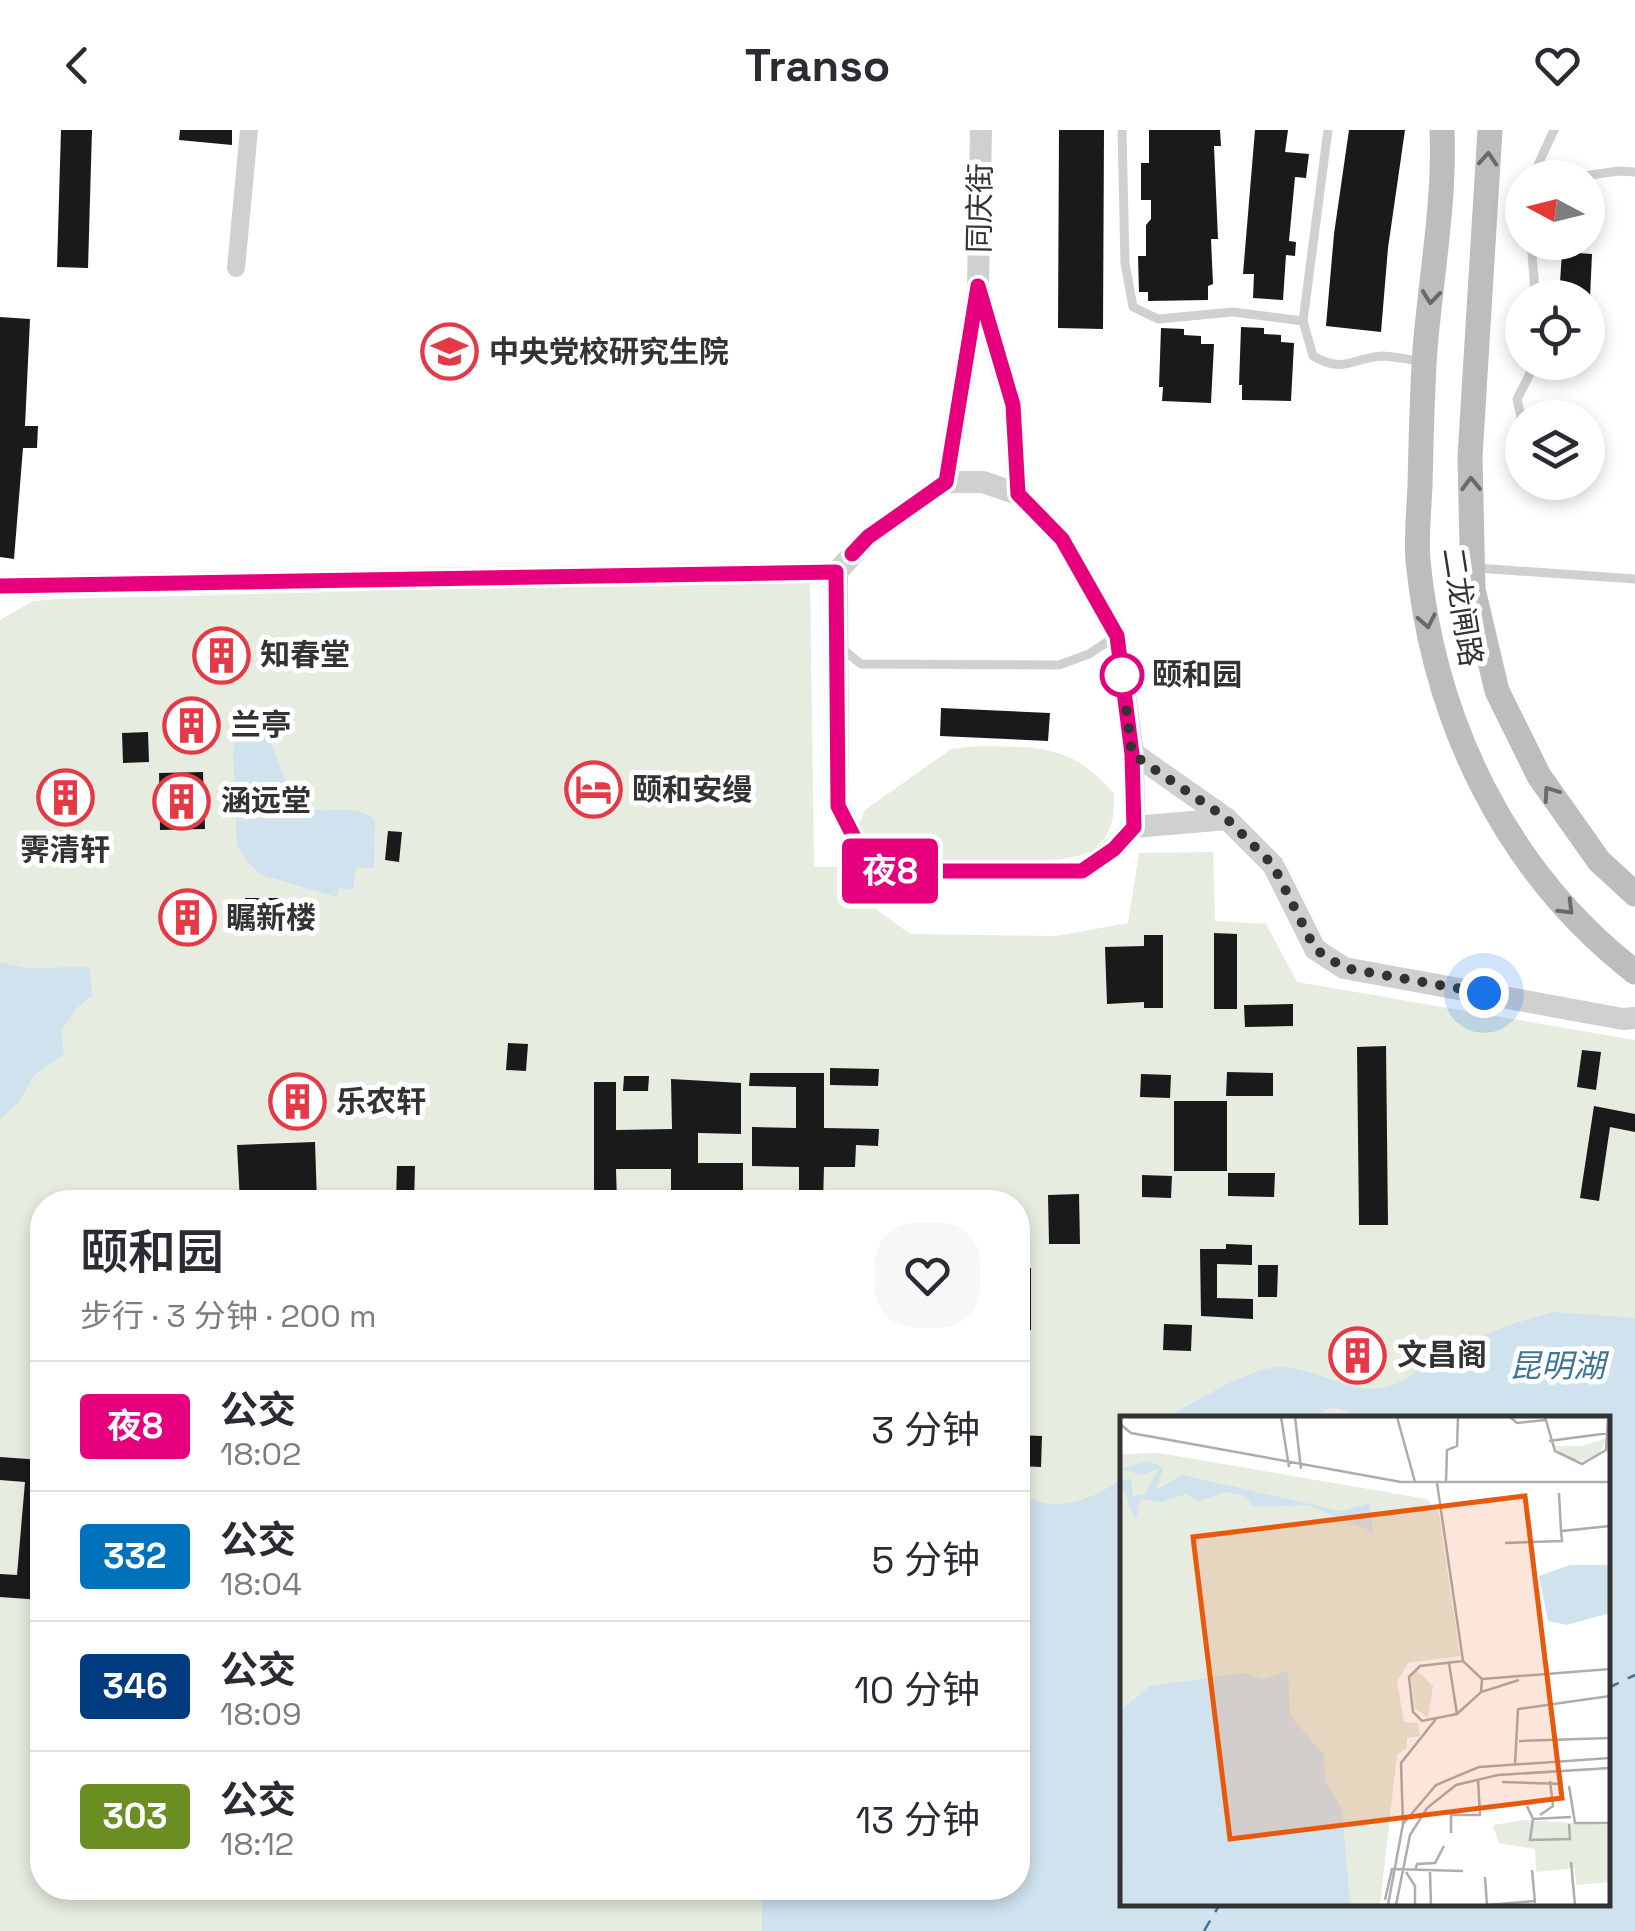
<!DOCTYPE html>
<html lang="zh">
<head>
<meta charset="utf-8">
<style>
	:root { --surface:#fff; --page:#f7f7f7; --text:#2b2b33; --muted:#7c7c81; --line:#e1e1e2 }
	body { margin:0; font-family:"Space Grotesk","Noto Sans SC",sans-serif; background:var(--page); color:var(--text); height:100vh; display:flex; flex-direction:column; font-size:38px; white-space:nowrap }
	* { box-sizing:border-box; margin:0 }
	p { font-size:32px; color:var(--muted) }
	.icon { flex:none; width:55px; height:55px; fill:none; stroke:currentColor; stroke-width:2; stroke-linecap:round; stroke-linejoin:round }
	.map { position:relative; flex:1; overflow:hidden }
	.panel { position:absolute; left:30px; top:1060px; width:1000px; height:710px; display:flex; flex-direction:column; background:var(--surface); border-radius:40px; box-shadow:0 5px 15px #0003 }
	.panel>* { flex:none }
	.badge { padding:0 20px; border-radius:8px; font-size:35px; line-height:65px }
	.needle { width:65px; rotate:277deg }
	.fabs { position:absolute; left:1505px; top:30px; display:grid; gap:20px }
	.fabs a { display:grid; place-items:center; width:100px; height:100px; border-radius:50%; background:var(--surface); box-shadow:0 5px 15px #0003; font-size:50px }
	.you { position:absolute; width:50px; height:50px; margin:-25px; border:8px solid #fff; border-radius:50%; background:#1a73e8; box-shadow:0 0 0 15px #1a73e833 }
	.map>.badge { position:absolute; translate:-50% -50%; box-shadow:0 0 0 5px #fff }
	.round { display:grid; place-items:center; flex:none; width:105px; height:105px; border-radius:40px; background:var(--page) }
	.summary { display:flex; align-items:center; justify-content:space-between; height:170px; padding:0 50px }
	h1 { font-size:48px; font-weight:600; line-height:75px }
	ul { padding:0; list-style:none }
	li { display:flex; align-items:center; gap:30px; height:130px; padding:0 50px; border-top:2px solid var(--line) }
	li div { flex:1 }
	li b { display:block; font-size:38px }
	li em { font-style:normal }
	li .badge { min-width:110px; font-weight:700; text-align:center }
	header { display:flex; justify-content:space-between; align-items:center; height:130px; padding:0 50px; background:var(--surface); font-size:45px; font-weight:600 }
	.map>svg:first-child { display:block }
	.green { fill:#e6ecdf; fill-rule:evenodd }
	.water { fill:#cfe2ee }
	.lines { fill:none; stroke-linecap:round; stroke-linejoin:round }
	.ferry { stroke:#3f7597; stroke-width:2.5; stroke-dasharray:12 10; stroke-linecap:butt }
	.building { fill:#1a1a1a }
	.service { stroke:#d0d0d0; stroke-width:9 }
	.minor { stroke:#d0d0d0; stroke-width:18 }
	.tertiary { stroke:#d0d0d0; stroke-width:22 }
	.secondary { stroke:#bdbdbd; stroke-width:25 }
	.oneway { stroke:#6a6a6a }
	.line-casing { stroke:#fff; stroke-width:22 }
	.line { stroke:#e6007e; stroke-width:15 }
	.walk { stroke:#333; stroke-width:10; stroke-dasharray:0 18 }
	.stop-dot { fill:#fff; stroke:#e6007e; stroke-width:5 }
	.labels { text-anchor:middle; stroke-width:10; stroke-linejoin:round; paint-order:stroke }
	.street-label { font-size:30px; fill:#333; stroke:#fff }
	.poi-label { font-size:30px; font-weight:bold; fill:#333; stroke:#fff; text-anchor:start }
	.stop-label { font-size:30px; font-weight:bold; fill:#333; stroke:#fff; text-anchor:start }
	.water-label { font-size:32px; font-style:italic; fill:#3f7597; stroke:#fff }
	.inset-river { fill:none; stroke:#cfe2ee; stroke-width:5 }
	.inset-road { fill:none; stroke:#adadad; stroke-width:2.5 }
	.view { fill:#e8590c; fill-opacity:0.15; stroke:#e8590c; stroke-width:5 }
	.inset-edge { fill:none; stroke:#333; stroke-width:5 }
</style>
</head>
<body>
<header><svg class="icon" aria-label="back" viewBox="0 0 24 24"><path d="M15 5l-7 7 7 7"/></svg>Transo<svg class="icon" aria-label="heart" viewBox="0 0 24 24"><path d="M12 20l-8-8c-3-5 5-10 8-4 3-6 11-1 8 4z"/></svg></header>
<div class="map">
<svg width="1635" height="1801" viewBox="0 0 1635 1801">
	<rect width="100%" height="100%" fill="#fff"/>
	<!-- green -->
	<g class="green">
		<path d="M 810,450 L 814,737 L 846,737 L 858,766 L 910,804 L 1056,806 L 1128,793 L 1139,723 L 1213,722 L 1215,791 L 1266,794 L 1297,852 L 1635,910 L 1635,1801 L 0,1801 L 0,490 L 33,471 L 58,469 ZM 42,1072 L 1018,1072 L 1018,1758 L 42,1758 ZM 1122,1288 L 1608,1288 L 1608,1774 L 1122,1774 Z"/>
		<path d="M 979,616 C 1040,617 1072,614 1114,664 C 1114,686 1113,706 1092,720 C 1062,740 937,730 896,730 L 876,718 L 858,696 L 865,680 L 951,619 Z"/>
	</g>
	<!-- water -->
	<g class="water">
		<path d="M 247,589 L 264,594 L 294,674 C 318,689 356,669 375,691 L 374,738 L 356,737 L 353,760 L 339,758 L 337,767 L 262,745 L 248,733 L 237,716 L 233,625 L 237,596 Z"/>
		<polygon points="0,832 26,838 90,837 92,866 78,877 61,901 64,924 34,945 18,973 0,989"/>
		<path d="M 1553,1182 L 1635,1188 L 1635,1801 L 762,1801 L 762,1758 L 1018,1758 L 1019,1383 L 1024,1373 L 1034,1369 C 1059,1384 1102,1365 1122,1348 L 1122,1774 L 1608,1774 L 1608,1288 L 1351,1288 L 1347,1281 L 1332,1277 L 1309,1288 L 1165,1288 C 1194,1273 1252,1235 1283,1237 C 1320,1239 1350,1266 1387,1257 C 1405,1253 1422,1235 1439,1226 C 1476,1206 1512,1193 1553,1182 Z"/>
	</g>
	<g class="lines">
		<!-- ferry -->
		<g class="ferry">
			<polyline points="1608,1558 1635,1545"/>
			<polyline points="1204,1801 1220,1774"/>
		</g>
	</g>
	<!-- building -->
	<g class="building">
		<polygon points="61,0 92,0 88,138 57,137"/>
		<polygon points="180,0 232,0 232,15 179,10"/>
		<polygon points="1059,0 1104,0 1103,199 1058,198"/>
		<polygon points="1149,0 1220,0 1221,16 1214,16 1218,109 1211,109 1213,154 1208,156 1208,170 1148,171 1148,162 1139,162 1138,126 1146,126 1146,95 1151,89 1151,70 1141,70 1141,33 1149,33"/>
		<polygon points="1255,0 1288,0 1285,22 1309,24 1306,48 1295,47 1289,111 1296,112 1295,126 1286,125 1283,170 1253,168 1254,144 1243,144"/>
		<polygon points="1349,0 1405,0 1388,118 1381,202 1326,196 1334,104"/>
		<polygon points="1562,122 1592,124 1590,168 1559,168"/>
		<polygon points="0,187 30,189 25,296 38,296 37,318 23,318 14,429 0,427"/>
		<polygon points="1241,197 1264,198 1264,204 1281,205 1281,212 1294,213 1291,271 1242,270 1242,255 1239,255"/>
		<polygon points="1161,198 1184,199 1184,205 1201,206 1201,214 1214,214 1211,273 1162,271 1163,257 1159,257"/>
		<polygon points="237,512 238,536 204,538 203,514"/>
		<polygon points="203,576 204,614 181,614 180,577"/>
		<polygon points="941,578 1050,583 1048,611 940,606"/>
		<polygon points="148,602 149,632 123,633 122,603"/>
		<polygon points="203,642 205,699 160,700 159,643"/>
		<polygon points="76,648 77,685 55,685 54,649"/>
		<polygon points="388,701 402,702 399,732 385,730"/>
		<polygon points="245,768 279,768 278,786 245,785"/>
		<polygon points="167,775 206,775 206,802 168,802"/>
		<polygon points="1214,803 1237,804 1237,879 1214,879"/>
		<polygon points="1144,805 1163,805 1163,878 1144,878 1144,872 1107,874 1105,817 1144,816"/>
		<polygon points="1293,874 1293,896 1245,897 1244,875"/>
		<polygon points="508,913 528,914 526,941 506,940"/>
		<polygon points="1386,916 1388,1095 1359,1095 1357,917"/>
		<polygon points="1582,920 1601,922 1596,960 1577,957"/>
		<polygon points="830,938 879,939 878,956 830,955"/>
		<polygon points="1227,942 1273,943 1273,966 1226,966"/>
		<polygon points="750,943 824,943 824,998 879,999 878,1016 856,1015 855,1037 824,1037 823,1072 799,1072 799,1037 752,1036 752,997 796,998 796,957 749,956"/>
		<polygon points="1141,944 1171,945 1170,968 1140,967"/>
		<polygon points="624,946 649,946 648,961 623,961"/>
		<polygon points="671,949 741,953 741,1004 698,1003 698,1033 743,1033 743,1072 671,1072 671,1039 616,1039 617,1072 594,1072 594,952 616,952 616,1000 672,999"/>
		<polygon points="275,958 323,963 320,986 272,981"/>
		<rect x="1174" y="971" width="53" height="70"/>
		<polygon points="1594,976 1635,984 1635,1002 1610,997 1599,1071 1580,1068"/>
		<polygon points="315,1012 317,1072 240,1072 237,1015"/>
		<polygon points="397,1036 415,1036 414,1072 396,1072"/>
		<polygon points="1228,1043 1275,1043 1274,1067 1228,1066"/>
		<polygon points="1142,1045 1172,1046 1171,1068 1142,1067"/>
		<polygon points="1079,1064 1080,1114 1049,1114 1048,1065"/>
		<polygon points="1226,1114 1252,1115 1252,1135 1217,1134 1217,1168 1253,1169 1253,1189 1201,1186 1200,1119 1226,1119"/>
		<polygon points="1258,1135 1278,1135 1277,1167 1258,1167"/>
		<rect x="1018" y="1138" width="13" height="62"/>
		<polygon points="1164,1194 1192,1195 1191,1221 1163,1220"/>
		<rect x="1343" y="1204" width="31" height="42"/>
		<polygon points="1018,1305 1042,1306 1041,1337 1018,1336"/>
		<polygon points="0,1327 42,1330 34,1447 42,1448 42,1470 0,1467 0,1444 17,1445 25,1352 0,1350"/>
	</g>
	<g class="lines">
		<!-- service -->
		<g class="service">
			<polyline points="1122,0 1125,133 1133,177 1158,189 1233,182 1303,191"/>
			<path d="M 1328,0 L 1303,191 L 1313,226 C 1345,244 1351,228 1382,226 C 1394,226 1409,230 1422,231"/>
			<polyline points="1532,48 1554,0"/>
			<polyline points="1571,48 1618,41 1635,42"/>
			<polyline points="1531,112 1535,161 1532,168"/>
			<polyline points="1511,313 1521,287 1517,269 1536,232"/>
			<polyline points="1476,438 1635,449"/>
			<polyline points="840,517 861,534 1059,535 1089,524 1116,506"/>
		</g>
		<!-- minor -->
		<polyline class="minor" points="236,138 249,0"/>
		<!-- tertiary -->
		<g class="tertiary">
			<polyline points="980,164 1013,275 1018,364"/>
			<polygon points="946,352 983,352 1018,364 1062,409 1117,506 1133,623 1134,697 1113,719 1082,741 887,741 859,717 838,675 837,442 868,407"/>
			<polyline points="946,352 978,156 981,0"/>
			<polyline points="0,456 837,442"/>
			<polyline points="1133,623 1227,689 1273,735 1315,819 1344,838 1623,889 1635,888"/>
			<polyline points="1134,697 1227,689"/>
		</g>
		<!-- secondary -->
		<g class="secondary">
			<path d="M 1442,0 C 1445,73 1431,146 1425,219 C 1422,264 1421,310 1420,356 C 1419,380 1416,407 1418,431 C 1434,592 1506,742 1635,842"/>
			<polyline points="1490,0 1470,327 1473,459 1497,561 1539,646 1599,731 1635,764"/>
		</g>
	</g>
	<!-- one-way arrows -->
	<defs><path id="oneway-chevron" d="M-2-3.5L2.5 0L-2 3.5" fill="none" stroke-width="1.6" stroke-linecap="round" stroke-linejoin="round" transform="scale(2.5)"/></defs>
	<g class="oneway">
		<use href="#oneway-chevron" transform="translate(1488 29) rotate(-86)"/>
		<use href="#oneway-chevron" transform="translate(1431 167) rotate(96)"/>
		<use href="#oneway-chevron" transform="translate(1471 354) rotate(-91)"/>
		<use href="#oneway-chevron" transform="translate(1427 491) rotate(79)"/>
		<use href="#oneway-chevron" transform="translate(1550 663) rotate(-125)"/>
		<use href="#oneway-chevron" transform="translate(1567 778) rotate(45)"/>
	</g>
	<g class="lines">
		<defs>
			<polyline id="line" points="0,456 836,442 838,676 859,717 888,741 1082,741 1114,719 1134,697 1132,624 1117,506 1062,409 1018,364 1013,275 978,156 946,352 868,407 852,424"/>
		</defs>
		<!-- line casing -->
		<use href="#line" class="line-casing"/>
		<!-- line -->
		<use href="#line" class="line"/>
		<!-- walk -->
		<polyline class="walk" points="1122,545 1132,624 1226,688 1273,735 1315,819 1344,838 1484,863"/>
	</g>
	<!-- icons -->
	<defs>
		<symbol id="university-ring" viewBox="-11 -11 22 22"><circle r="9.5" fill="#fff" stroke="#e63946" stroke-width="1.5"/><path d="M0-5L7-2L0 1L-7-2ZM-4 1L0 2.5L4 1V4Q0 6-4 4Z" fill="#e63946"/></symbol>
		<symbol id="building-ring" viewBox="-11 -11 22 22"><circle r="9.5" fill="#fff" stroke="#e63946" stroke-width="1.5"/><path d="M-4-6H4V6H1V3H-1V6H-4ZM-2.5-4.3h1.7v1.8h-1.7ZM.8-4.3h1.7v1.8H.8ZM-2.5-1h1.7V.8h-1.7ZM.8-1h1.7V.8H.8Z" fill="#e63946"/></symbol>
		<symbol id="hotel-ring" viewBox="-11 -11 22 22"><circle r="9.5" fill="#fff" stroke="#e63946" stroke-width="1.5"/><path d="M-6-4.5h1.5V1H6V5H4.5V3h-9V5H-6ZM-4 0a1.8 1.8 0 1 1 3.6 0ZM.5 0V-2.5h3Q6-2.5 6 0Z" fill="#e63946"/></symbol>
	</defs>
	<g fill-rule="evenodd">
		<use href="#university-ring" x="418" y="190" width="63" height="63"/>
		<use href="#building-ring" x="190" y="494" width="63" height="63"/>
		<use href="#building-ring" x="160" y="564" width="63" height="63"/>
		<use href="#hotel-ring" x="562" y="628" width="63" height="63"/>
		<use href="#building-ring" x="34" y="636" width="63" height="63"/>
		<use href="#building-ring" x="150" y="640" width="63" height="63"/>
		<use href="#building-ring" x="156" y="756" width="63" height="63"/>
		<use href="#building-ring" x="266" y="940" width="63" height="63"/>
		<use href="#building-ring" x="1326" y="1194" width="63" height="63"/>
	</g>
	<!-- markers -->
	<circle class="stop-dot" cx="1122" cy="545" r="20"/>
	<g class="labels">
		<!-- street labels -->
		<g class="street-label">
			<text transform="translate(980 78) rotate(-89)" y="10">同庆街</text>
			<text transform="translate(1462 477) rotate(81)" y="10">二龙闸路</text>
		</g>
		<!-- poi labels -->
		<g class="poi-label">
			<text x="489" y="232">中央党校研究生院</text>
			<text x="260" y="535">知春堂</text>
			<text x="231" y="605">兰亭</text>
			<text x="632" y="670">颐和安缦</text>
			<text x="221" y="681">涵远堂</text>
			<text x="65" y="730" text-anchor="middle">霁清轩</text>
			<text x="226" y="798">瞩新楼</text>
			<text x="336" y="982">乐农轩</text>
			<text x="1397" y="1235">文昌阁</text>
		</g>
		<!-- stop labels -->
		<g class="stop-label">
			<text x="1152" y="555">颐和园</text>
		</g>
		<!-- water labels -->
		<g class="water-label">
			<text x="1557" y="1247">昆明湖</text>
		</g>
	</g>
	<!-- overview -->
	<g transform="translate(1120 1286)">
		<rect width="490" height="490" fill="#fff"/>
		<path d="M 487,22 L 480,37 L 465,45 L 446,42 L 434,30 L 463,30 ZM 39,37 L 307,83 L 319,97 L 340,240 L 288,247 L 277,266 L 284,306 L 298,307 L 300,320 L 287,322 L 287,332 L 277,339 L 260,489 L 0,489 L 0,38 ZM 296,254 L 313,270 L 308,301 L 295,293 L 291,262 ZM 404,404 L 490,409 L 490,466 L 456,469 L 455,452 L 416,456 L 415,433 L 379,427 L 373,409 Z" fill="#e6ecdf"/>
		<path d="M 29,45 L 43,52 L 36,74 L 62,59 L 221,95 L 250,87 L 253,116 L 188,89 L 134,91 L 125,80 L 106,76 L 79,85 L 66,78 L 40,86 L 21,83 L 15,105 L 0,63 L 11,64 L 13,80 L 25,78 L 39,52 L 22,59 L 0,53 ZM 450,149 L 490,149 L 490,197 L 447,209 L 428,205 L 419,160 ZM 168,255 L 170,299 L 204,339 L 205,365 L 222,393 L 230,489 L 0,489 L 0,295 L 30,270 L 124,257 L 143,263 Z" fill="#cfe2ee"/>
		<path class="inset-river" d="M 0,313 L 27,311 L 116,350 L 164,427 L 164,489M 0,464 L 65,269"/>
		<path class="inset-road" d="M 161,1 L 169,51M 175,1 L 181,53M 277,1 L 295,66M 390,1 L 397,7 L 425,4M 425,1 L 435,35 L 462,48 L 486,34 L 488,1M 0,8 L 11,17 L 281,66 L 490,66M 429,25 L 489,17M 326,66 L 327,34 L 337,30 L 338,1M 317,67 L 343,245M 439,77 L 441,115 L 490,110M 385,127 L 442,125 L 441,115M 329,247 L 337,298M 362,263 L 490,253M 361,276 L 362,263 L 343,245 L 300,250 L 289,261 L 293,296 L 302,305 L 337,298 L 361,276 L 399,264M 399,325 L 490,322M 395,348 L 398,293 L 490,280M 382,366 L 443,368M 449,370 L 455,407 L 490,407M 407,390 L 413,403 L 451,401M 420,399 L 433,390 L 430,365M 413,403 L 410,424 L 450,423 L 449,408M 283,408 L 281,347 L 316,303M 331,417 L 331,399 L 360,399 L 358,363M 451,446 L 455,489M 412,454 L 415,487M 295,455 L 297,448 L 315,447 L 324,430M 286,456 L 295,470 L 295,489M 310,456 L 311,489M 365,461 L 367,489 L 415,485M 265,484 L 272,453 L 343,455M 268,489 L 283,408 L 316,369 L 359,351 L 490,342M 276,489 L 290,419 L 307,392 L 336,369 L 378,359 L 490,352"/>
		<path class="view" d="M 405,80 L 442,382 L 110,423 L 73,121 Z"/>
		<rect width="490" height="490" class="inset-edge"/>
	</g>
</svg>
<div class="fabs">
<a><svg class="needle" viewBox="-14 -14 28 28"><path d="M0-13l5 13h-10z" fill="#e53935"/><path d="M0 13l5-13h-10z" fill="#7c7c81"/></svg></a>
<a><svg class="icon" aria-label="locate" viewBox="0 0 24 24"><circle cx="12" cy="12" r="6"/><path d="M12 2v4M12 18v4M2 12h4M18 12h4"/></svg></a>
<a><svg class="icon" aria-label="layers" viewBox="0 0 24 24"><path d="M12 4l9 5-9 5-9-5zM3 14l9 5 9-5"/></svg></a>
</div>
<div class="you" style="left:1484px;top:863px"></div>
<b class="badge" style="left:890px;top:741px;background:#e6007e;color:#fff">夜8</b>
<section class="panel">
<div class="summary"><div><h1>颐和园</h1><p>步行 · 3 分钟 · 200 m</p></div><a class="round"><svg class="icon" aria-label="heart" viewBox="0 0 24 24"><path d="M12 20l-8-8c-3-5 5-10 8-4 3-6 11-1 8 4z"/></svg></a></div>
<ul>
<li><span class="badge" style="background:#e6007e;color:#fff">夜8</span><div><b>公交</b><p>18:02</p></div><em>3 分钟</em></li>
<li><span class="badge" style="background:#0072bc;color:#fff">332</span><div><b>公交</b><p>18:04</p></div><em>5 分钟</em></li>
<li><span class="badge" style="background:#003b80;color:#fff">346</span><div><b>公交</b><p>18:09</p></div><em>10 分钟</em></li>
<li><span class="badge" style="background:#6b8e23;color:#fff">303</span><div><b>公交</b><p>18:12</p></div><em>13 分钟</em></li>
</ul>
</section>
</div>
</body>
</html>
